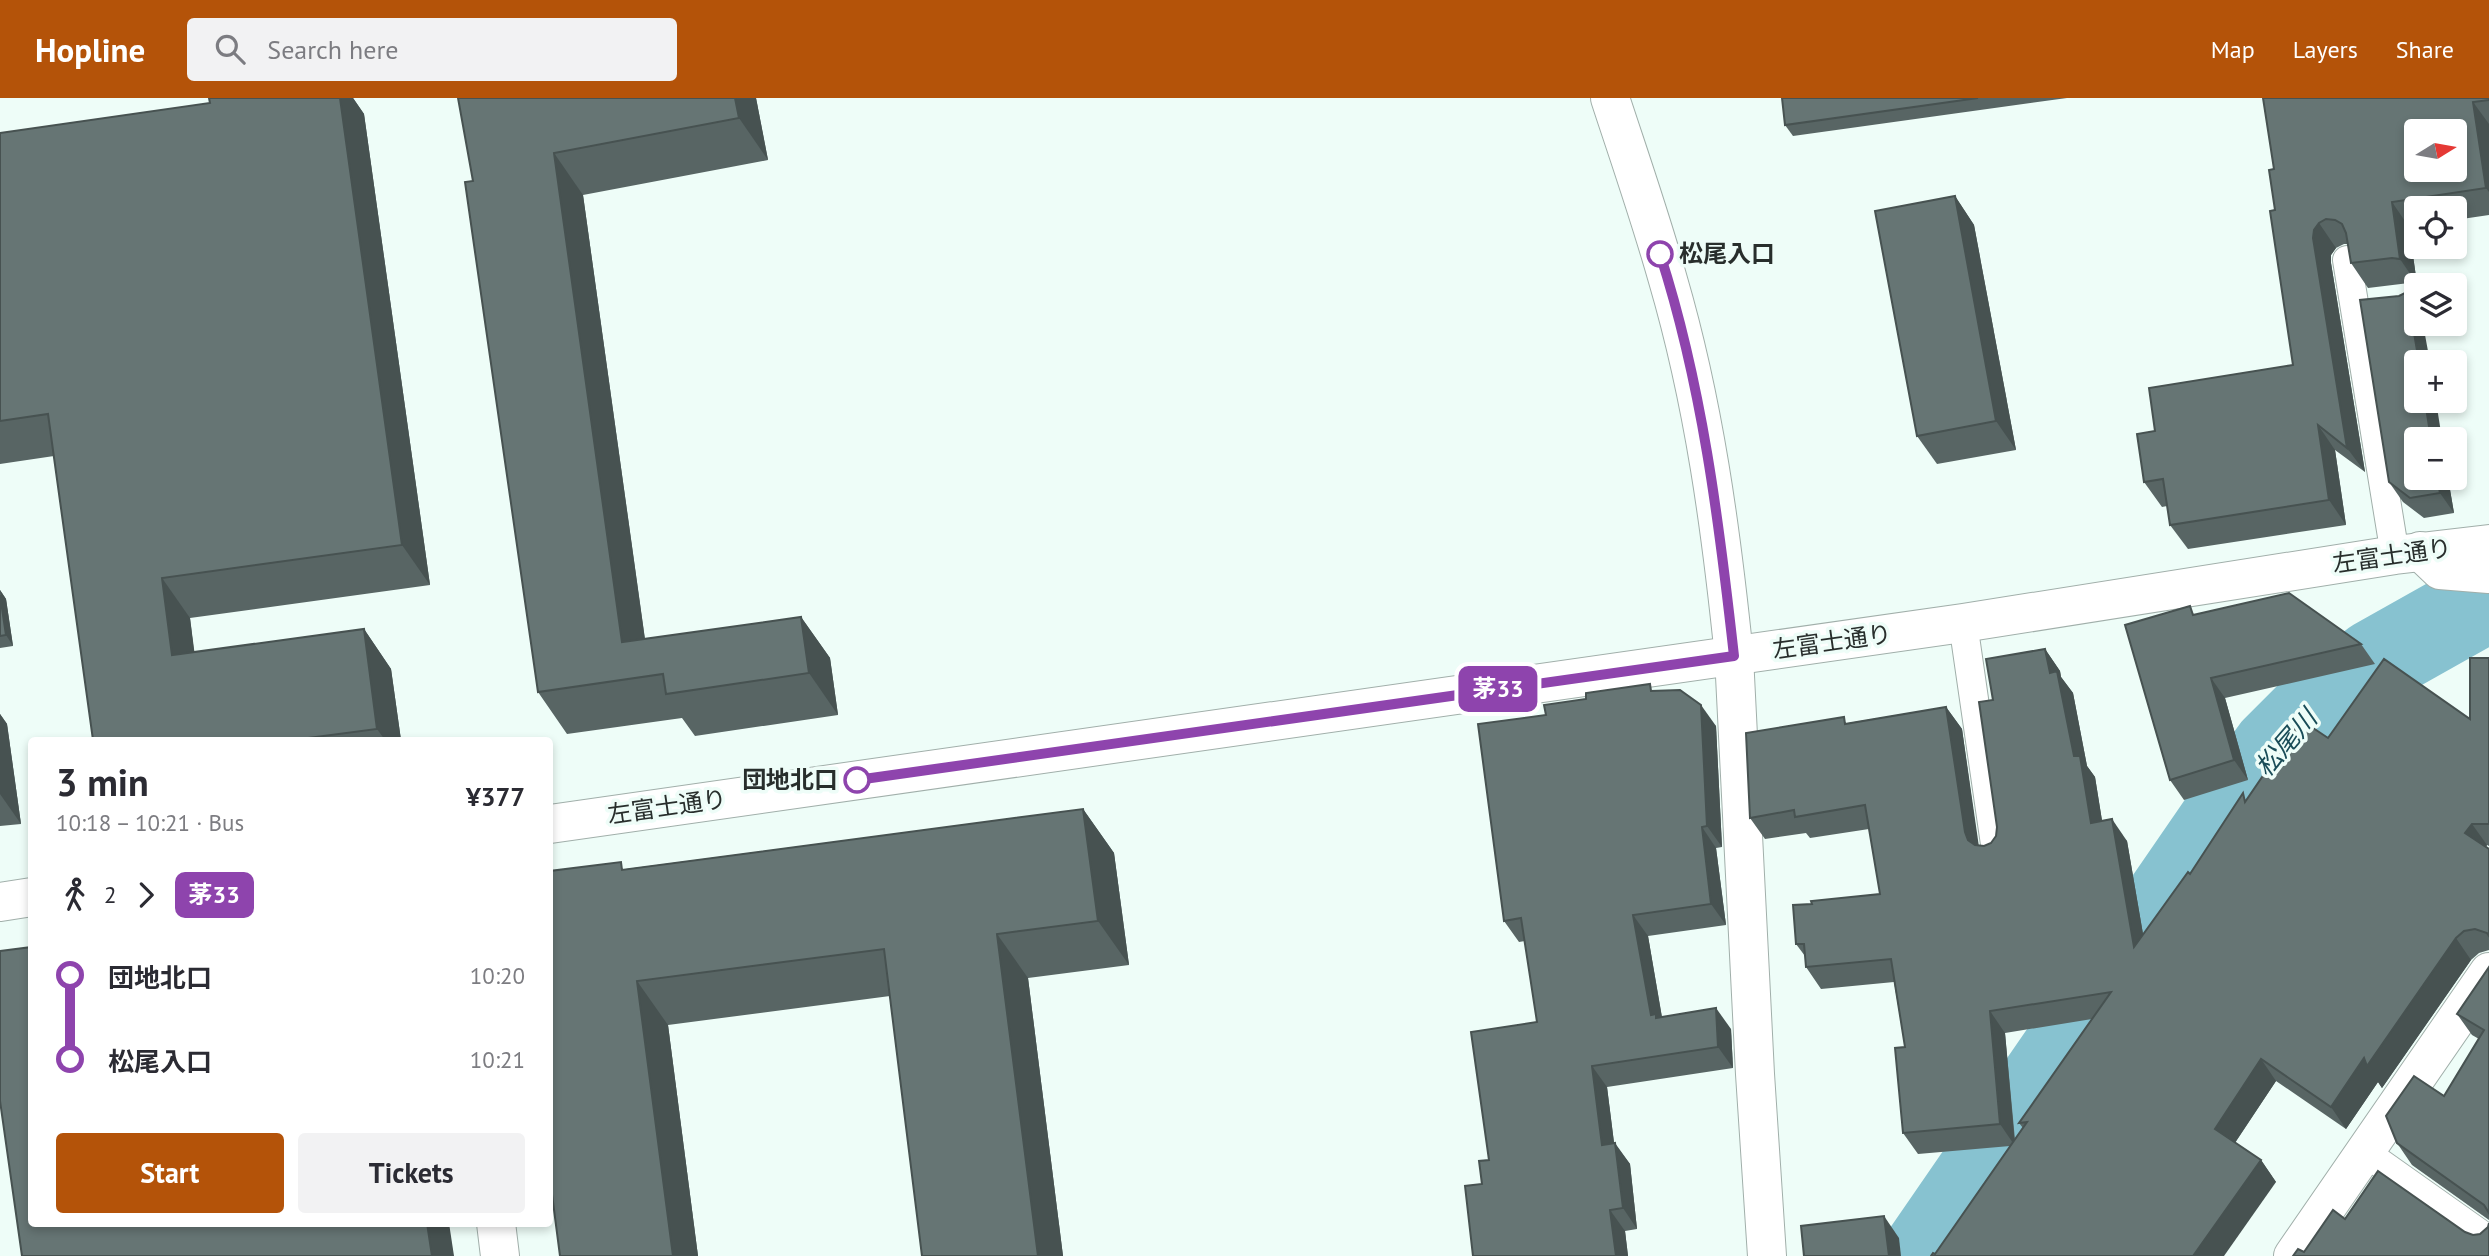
<!DOCTYPE html>
<html lang="en">
<head>
<meta charset="utf-8">
<style>
	:root { --surface:#fff; --page:#f2f2f3; --text:#2b2b33; --muted:#7c7c81; --accent:#b45309 }
	body { margin:0; font-family:"PT Sans","Noto Sans JP",sans-serif; background:var(--page); color:var(--text); height:100vh; display:flex; flex-direction:column; font-size:26px; white-space:nowrap }
	* { box-sizing:border-box; margin:0 }
	p { font-size:23px; color:var(--muted) }
	.icon { flex:none; width:38px; height:38px; fill:none; stroke:currentColor; stroke-width:2; stroke-linecap:round; stroke-linejoin:round }
	.map { position:relative; flex:1; overflow:hidden }
	.sheet { position:absolute; left:28px; top:639px; width:525px; height:490px; display:flex; flex-direction:column; background:var(--surface); border-radius:7px; box-shadow:0 4px 10px #0003 }
	.sheet>* { flex:none }
	.badge { padding:0 14px; border-radius:10px; font-size:24px; line-height:46px }
	.needle { width:46px; rotate:79deg }
	.controls { position:absolute; left:2404px; top:21px; display:grid; gap:14px }
	.controls a { display:grid; place-items:center; width:63px; height:63px; border-radius:7px; background:var(--surface); box-shadow:0 4px 10px #0003; font-size:35px }
	.map>.badge { position:absolute; translate:-50% -50%; box-shadow:0 0 0 4px #fff }
	.legs { display:flex; align-items:center; gap:10px; height:77px; padding:0 28px; font-size:23px }
	.legs p { margin-inline-start:auto }
	.headline { display:flex; align-items:center; justify-content:space-between; height:119px; padding:0 28px }
	h1 { font-size:38px; font-weight:700; line-height:52px }
	.cta { display:flex; gap:14px; margin-top:auto; padding:14px 28px }
	.cta a { flex:1; height:80px; border-radius:7px; background:var(--accent); color:#fff; font-size:28px; font-weight:700; line-height:80px; text-align:center }
	.cta a+a { background:var(--page); color:var(--text) }
	ul { padding:0 28px; list-style:none }
	li { display:flex; align-items:center; gap:24px; height:84px; font-size:26px }
	li i { display:grid; place-items:center; width:10px; height:100%; margin:0 9px; background:currentColor }
	li i::after { content:''; width:18px; height:18px; margin:-9px; border:5px solid; border-radius:50%; background:var(--surface) }
	li p { margin-inline-start:auto }
	li:first-child i { background:linear-gradient(#0000 50%,currentColor 0) }
	li:last-child i { background:linear-gradient(currentColor 50%,#0000 0) }
	header { display:flex; align-items:center; gap:42px; box-sizing:border-box; height:98px; padding:0 35px; background:var(--accent); color:#fff }
	header strong { font-size:33px }
	nav { display:flex; gap:38px; margin-inline-start:auto; font-size:24px }
	.search { width:490px; height:63px; background:var(--page); display:flex; align-items:center; gap:18px; box-sizing:border-box; padding:0 24px; border-radius:7px; color:var(--muted); font-size:26px }
	.map>svg:first-child { display:block }
	.lines { fill:none; stroke-linecap:round; stroke-linejoin:round }
	.river { stroke:#87c2d0; stroke-width:86 }
	.lane-casing { stroke:#a1afaa; stroke-width:30 }
	.street-casing { stroke:#a1afaa; stroke-width:40 }
	.secondary-casing { stroke:#a1afaa; stroke-width:40 }
	.lane { stroke:#fff; stroke-width:28 }
	.street { stroke:#fff; stroke-width:38 }
	.secondary { stroke:#fff; stroke-width:38 }
	.wall { fill:#586564; fill-rule:evenodd }
	.shaded-wall { fill:#475251 }
	.building { fill:#667574; stroke:#475251; stroke-width:2; fill-rule:evenodd }
	.line-1-casing { stroke:#fff; stroke-width:16 }
	.line-1 { stroke:#8e44ad; stroke-width:10 }
	.stop-1-dot { fill:#fff; stroke:#8e44ad; stroke-width:3.5 }
	.labels { text-anchor:middle; stroke-width:7; stroke-linejoin:round; paint-order:stroke }
	.stop-label { font-size:24px; font-weight:bold; fill:#282e2c; stroke:#eefdf8; text-anchor:start }
	.street-label { font-size:24px; fill:#282e2c; stroke:#eefdf8 }
	.water-label { font-size:26px; font-style:italic; fill:#194c57; stroke:#eefdf8 }
</style>
</head>
<body>
<header>
<strong>Hopline</strong>
<div class="search"><svg class="icon" aria-label="search" viewBox="0 0 24 24"><circle cx="10" cy="10" r="6"/><path d="M15 15l6 6"/></svg>Search here</div>
<nav><a>Map</a><a>Layers</a><a>Share</a></nav>
</header>
<div class="map">
<svg width="2489" height="1158" viewBox="0 0 2489 1158">
	<rect width="100%" height="100%" fill="#eefdf8"/>
	<g class="lines">
		<!-- river -->
		<polyline class="river" points="1923,1158 2228,715 2274,652 2316,610 2375,564 2480,505 2489,505"/>
		<defs>
			<g id="lane">
				<polyline points="2347,162 2395,457"/>
				<polyline points="1963,525 1996,753"/>
				<polyline points="2366,1055 2489,1142"/>
			</g>
			<g id="street">
				<polyline points="2420,453 2440,472 2489,476"/>
				<polyline points="1734,558 1755,976 1767,1158"/>
				<polyline points="496,1125 500,1158"/>
				<polyline points="2293,1158 2489,874"/>
			</g>
			<g id="secondary">
				<path d="M 1610,0 C 1630,61 1651,121 1668,182 C 1704,305 1721,431 1734,558"/>
				<polyline points="550,726 1963,525 2395,457 2489,446"/>
				<polyline points="0,804 32,799"/>
			</g>
		</defs>
		<!-- lane casing -->
		<use href="#lane" class="lane-casing"/>
		<!-- street casing -->
		<use href="#street" class="street-casing"/>
		<!-- secondary casing -->
		<use href="#secondary" class="secondary-casing"/>
		<!-- lane -->
		<use href="#lane" class="lane"/>
		<!-- street -->
		<use href="#street" class="street"/>
		<!-- secondary -->
		<use href="#secondary" class="secondary"/>
	</g>
	<!-- wall -->
	<g class="wall">
		<polygon points="209,0 353,0 364,16 430,487 190,520 194,554 364,531 391,571 401,642 93,642 54,358 0,366 0,35 210,5"/>
		<polygon points="458,0 756,0 768,62 583,97 645,541 801,519 830,560 838,617 695,638 682,620 567,636 538,594 473,83"/>
		<polygon points="1782,0 2067,0 1793,38 1785,27"/>
		<polygon points="2263,0 2489,0 2489,117 2455,122 2455,110 2417,110 2417,128 2409,129 2417,186 2409,185 2368,190 2351,165 2348,146 2344,146 2336,150 2331,157 2331,165 2365,374 2335,352 2346,427 2188,451 2170,427 2167,408 2162,409 2144,384 2155,333 2293,267 2275,112 2274,71"/>
		<polygon points="1955,98 1974,127 2016,352 1937,366 1917,338"/>
		<polygon points="2407,194 2417,207 2417,380 2448,380 2454,415 2424,420 2403,404 2389,384 2399,198"/>
		<polygon points="0,492 6,501 13,548 0,550"/>
		<polygon points="2196,516 2361,546 2375,566 2225,600 2248,682 2184,702 2170,682"/>
		<path d="M 2045,551 L 2060,573 L 2061,579 L 2073,595 L 2087,668 L 2095,679 L 2102,723 L 2127,743 L 2143,836 L 2247,701 L 2328,640 L 2470,621 L 2489,560 L 2489,748 L 2487,747 L 2486,749 L 2489,751 L 2489,852 L 2479,855 L 2471,862 L 2382,990 L 2378,984 L 2346,1031 L 2276,983 L 2235,1045 L 2261,1062 L 2276,1084 L 1935,1156 L 2010,1048 L 1918,1056 L 1903,1035 L 1905,949 L 1894,884 L 1821,891 L 1806,869 L 1805,858 L 1796,846 L 1812,806 L 1880,796 L 1869,731 L 1810,740 L 1806,735 L 1765,741 L 1750,720 L 1848,625 L 1946,609 L 1962,631 L 1978,747 L 1984,748 L 1991,745 L 1996,738 L 1997,729 L 1993,602 ZM 2092,921 L 2019,1025 L 2023,1030 L 2015,1042 L 2005,935 Z"/>
		<polygon points="1655,593 1716,628 1722,749 1716,750 1726,827 1648,838 1662,919 1731,931 1733,970 1607,989 1614,1045 1630,1066 1637,1131 1625,1133 1628,1158 1473,1158 1482,1086 1489,1062 1537,924 1525,843 1519,844 1504,823 1546,617"/>
		<polygon points="0,616 7,626 21,726 0,728"/>
		<polygon points="1083,711 1114,755 1129,867 1028,880 1063,1158 922,1158 890,898 668,927 698,1158 560,1158 626,771"/>
		<polygon points="2489,869 2489,1122 2412,1067 2397,1045 2444,998 2479,941 2472,937 2457,916"/>
	</g>
	<!-- shaded-wall -->
	<g class="shaded-wall">
		<polygon points="340,0 353,0 364,16 430,487 402,447"/>
		<polygon points="735,0 756,0 768,62 739,20"/>
		<polygon points="2473,4 2489,26 2489,94 2486,90"/>
		<polygon points="554,55 583,97 650,578 622,544"/>
		<polygon points="1955,98 1974,127 2016,352 1996,323"/>
		<polygon points="2392,104 2409,129 2417,186 2400,161"/>
		<polygon points="2319,125 2336,150 2331,157 2331,165 2365,374 2347,350 2313,140 2314,132"/>
		<polygon points="2407,194 2417,207 2417,226 2423,226 2430,264 2419,264"/>
		<polygon points="2425,303 2436,303 2442,341 2431,341"/>
		<polygon points="2318,327 2335,352 2346,427 2329,402"/>
		<polygon points="2437,380 2448,380 2454,415 2440,395"/>
		<polygon points="162,480 190,520 200,597 172,557"/>
		<polygon points="0,492 6,501 13,548 6,537"/>
		<polygon points="801,519 830,560 838,617 809,575"/>
		<polygon points="364,531 391,571 401,642 385,642 377,631"/>
		<polygon points="2045,551 2060,573 2061,579 2073,595 2087,668 2095,679 2106,747 2091,725 2050,575"/>
		<polygon points="2211,580 2225,600 2248,682 2234,662"/>
		<polygon points="1701,607 1716,628 1722,749 1707,728"/>
		<polygon points="1946,609 1962,631 1980,756 1968,742 1965,734"/>
		<polygon points="0,616 7,626 21,726 0,696"/>
		<polygon points="1083,711 1114,755 1129,867 1098,823"/>
		<polygon points="2112,721 2127,743 2149,871 2134,849"/>
		<polygon points="2472,726 2487,747 2480,757 2465,735"/>
		<polygon points="1702,729 1716,750 1726,827 1711,806"/>
		<polygon points="1633,817 1648,838 1663,926 1651,917"/>
		<polygon points="997,836 1028,880 1063,1158 1038,1158"/>
		<polygon points="2456,840 2471,862 2382,990 2378,984 2346,1031 2331,1009 2364,960"/>
		<polygon points="637,883 668,927 698,1158 673,1158"/>
		<polygon points="1716,910 1731,931 1733,970 1718,949"/>
		<polygon points="1990,913 2005,935 2015,1048 2000,1026"/>
		<polygon points="2261,961 2276,983 2230,1052 2215,1031"/>
		<polygon points="1592,968 1607,989 1617,1068 1602,1047"/>
		<polygon points="1615,1045 1630,1066 1637,1131 1623,1110"/>
		<polygon points="2261,1062 2276,1084 2224,1158 2193,1158"/>
		<polygon points="1610,1112 1625,1133 1628,1158 1616,1158"/>
		<polygon points="1884,1118 1899,1140 1901,1158 1889,1158"/>
		<polygon points="427,1125 449,1125 454,1158 432,1158"/>
	</g>
	<!-- building -->
	<g class="building">
		<polygon points="209,0 340,0 402,447 162,480 172,557 364,531 377,631 293,642 93,642 48,316 0,323 0,35 210,5"/>
		<polygon points="458,0 735,0 739,20 554,55 622,544 801,519 809,575 666,596 663,576 538,594 465,84 473,83"/>
		<polygon points="1782,0 1978,0 1785,27"/>
		<path d="M 2263,0 L 2489,0 L 2489,2 L 2473,4 L 2486,90 L 2392,104 L 2400,161 L 2392,160 L 2351,165 L 2346,135 L 2342,126 L 2335,122 L 2326,121 L 2319,125 L 2314,132 L 2313,140 L 2347,350 L 2318,327 L 2329,402 L 2170,427 L 2163,381 L 2144,384 L 2137,336 L 2155,333 L 2149,290 L 2293,267 L 2270,113 L 2275,112 L 2269,72 L 2274,71 ZM 2417,33 L 2455,33 L 2455,72 L 2417,72 Z"/>
		<polygon points="1955,98 1996,323 1917,338 1875,113"/>
		<polygon points="2407,194 2419,264 2417,264 2417,303 2425,303 2431,341 2417,341 2417,380 2437,380 2440,395 2410,400 2389,384 2360,202 2399,198"/>
		<polygon points="2289,495 2361,546 2211,580 2234,662 2170,682 2125,527 2190,508 2193,517"/>
		<polygon points="0,497 6,537 0,538"/>
		<polygon points="2045,551 2050,575 2057,573 2074,658 2080,658 2091,725 2112,721 2134,849 2188,774 2190,776 2243,695 2245,704 2301,622 2328,640 2384,561 2470,621 2470,560 2489,560 2489,726 2472,726 2465,735 2489,751 2489,838 2487,835 2475,831 2464,833 2456,840 2367,968 2364,960 2331,1009 2261,961 2215,1031 2261,1062 2193,1158 1931,1158 1933,1155 1935,1156 2027,1024 2019,1025 2111,894 1990,913 2000,1026 1903,1035 1895,950 1905,949 1891,861 1806,869 1804,846 1796,846 1793,807 1812,806 1811,803 1880,796 1865,707 1795,719 1794,712 1750,720 1746,635 1844,619 1845,626 1946,609 1965,734 1968,742 1975,747 1984,748 1991,745 1996,738 1997,729 1979,604 1993,602 1986,561"/>
		<polygon points="1650,586 1651,593 1680,592 1701,607 1707,728 1702,729 1711,806 1633,817 1651,917 1656,916 1656,920 1716,910 1718,949 1592,968 1602,1047 1615,1045 1623,1110 1610,1112 1616,1158 1473,1158 1465,1088 1482,1086 1479,1063 1489,1062 1471,934 1537,924 1521,820 1504,823 1478,626 1546,617 1544,607 1586,601 1586,595"/>
		<polygon points="1083,711 1098,823 997,836 1038,1158 922,1158 884,851 637,883 673,1158 560,1158 550,1081 550,773 621,764 622,772"/>
		<polygon points="32,849 32,1125 427,1125 432,1158 22,1158 0,1003 0,853"/>
		<polygon points="2489,869 2489,1115 2484,1107 2397,1045 2386,1018 2414,978 2444,998 2484,932 2457,916"/>
		<polygon points="2378,1073 2465,1134 2473,1137 2480,1136 2488,1129 2489,1125 2489,1158 2293,1158 2298,1151 2304,1154 2333,1112 2345,1121"/>
		<polygon points="1884,1118 1889,1158 1804,1158 1801,1128"/>
	</g>
	<g class="lines">
		<defs>
			<path id="line-1" d="M 857,682 L 1734,558 C 1719,423 1702,286 1660,156"/>
		</defs>
		<!-- line-1 casing -->
		<use href="#line-1" class="line-1-casing"/>
		<!-- line-1 -->
		<use href="#line-1" class="line-1"/>
	</g>
	<!-- markers -->
	<g class="stop-1-dot">
		<circle cx="1660" cy="156" r="12"/>
		<circle cx="857" cy="682" r="12"/>
	</g>
	<g class="labels">
		<!-- stop labels -->
		<g class="stop-label">
			<text x="1679" y="164">松尾入口</text>
			<text x="838" y="690" text-anchor="end">団地北口</text>
		</g>
		<!-- street labels -->
		<g class="street-label">
			<text transform="translate(2392 458) rotate(-8)" y="8">左富士通り</text>
			<text transform="translate(1832 544) rotate(-8)" y="8">左富士通り</text>
			<text transform="translate(667 709) rotate(-8)" y="8">左富士通り</text>
		</g>
		<!-- water labels -->
		<g class="water-label">
			<text transform="translate(2286 645) rotate(-49)" y="9">松尾川</text>
		</g>
	</g>
</svg>
<div class="controls">
<a><svg class="needle" viewBox="-14 -14 28 28"><path d="M0-13l5 13h-10z" fill="#e53935"/><path d="M0 13l5-13h-10z" fill="#7c7c81"/></svg></a>
<a><svg class="icon" aria-label="locate" viewBox="0 0 24 24"><circle cx="12" cy="12" r="6"/><path d="M12 2v4M12 18v4M2 12h4M18 12h4"/></svg></a>
<a><svg class="icon" aria-label="layers" viewBox="0 0 24 24"><path d="M12 4l9 5-9 5-9-5zM3 14l9 5 9-5"/></svg></a>
<a>+</a>
<a>−</a>
</div>
<b class="badge" style="left:1498px;top:591px;background:#8e44ad;color:#fff">茅33</b>
<section class="sheet">
<div class="headline"><div><h1>3 min</h1><p>10:18 – 10:21 · Bus</p></div><b>¥377</b></div>
<div class="legs"><svg class="icon" aria-label="walk" viewBox="0 0 24 24"><circle cx="13" cy="4" r="2"/><path d="M13 8l-2 6 4 7M11 14l-3 7M7 12l3-4h3l4 4"/></svg>2<svg class="icon" aria-label="forward" viewBox="0 0 24 24"><path d="M9 5l7 7-7 7"/></svg><b class="badge" style="background:#8e44ad;color:#fff">茅33</b></div>
<ul>
<li><i style="color:#8e44ad"></i><b>団地北口</b><p>10:20</p></li>
<li><i style="color:#8e44ad"></i><b>松尾入口</b><p>10:21</p></li>
</ul>
<div class="cta"><a>Start</a><a>Tickets</a></div>
</section>
</div>
</body>
</html>
